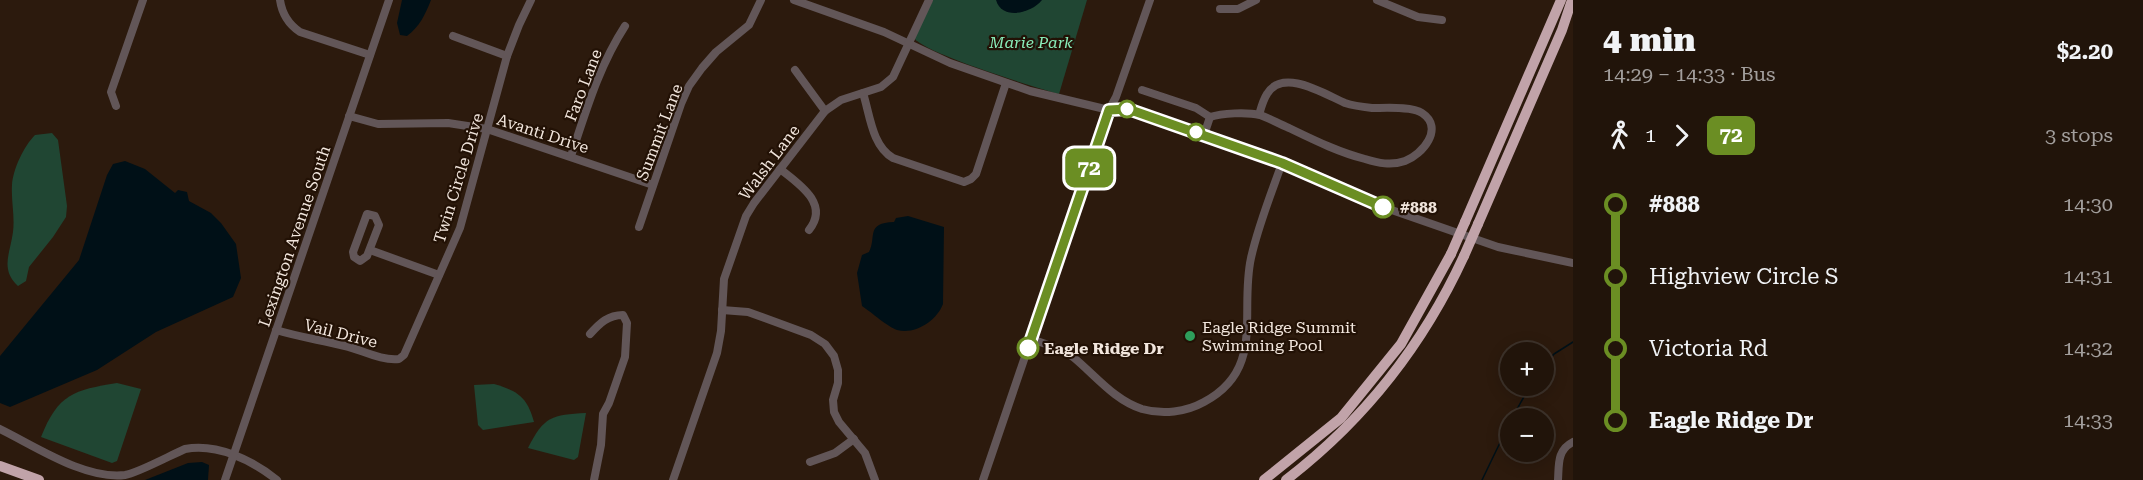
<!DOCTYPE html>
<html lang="en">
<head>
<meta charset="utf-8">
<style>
	:root { --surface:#21140a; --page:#291d13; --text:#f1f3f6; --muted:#a29e9c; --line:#3e332b }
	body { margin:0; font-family:"Roboto Serif",serif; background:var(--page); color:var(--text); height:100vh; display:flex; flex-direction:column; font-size:22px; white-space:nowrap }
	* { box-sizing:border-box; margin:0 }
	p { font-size:20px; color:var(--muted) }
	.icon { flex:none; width:33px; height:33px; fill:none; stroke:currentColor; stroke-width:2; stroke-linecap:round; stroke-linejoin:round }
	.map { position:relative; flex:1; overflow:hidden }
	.drawer { display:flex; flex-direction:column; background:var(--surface); width:570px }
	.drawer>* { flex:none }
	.badge { padding:0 12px; border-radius:9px; font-size:21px; line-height:39px }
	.buttons { position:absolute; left:1500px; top:342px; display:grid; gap:12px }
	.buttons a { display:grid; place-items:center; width:54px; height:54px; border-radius:50%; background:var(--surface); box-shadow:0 3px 15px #0003,0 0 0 2px var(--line); font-size:30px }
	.map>.badge { position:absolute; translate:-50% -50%; box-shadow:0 0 0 3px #fff }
	.legs { display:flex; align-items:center; gap:9px; height:66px; padding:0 30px; font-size:20px }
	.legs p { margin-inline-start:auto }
	.summary { display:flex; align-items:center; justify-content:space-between; height:102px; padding:0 30px }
	h1 { font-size:33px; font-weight:800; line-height:45px }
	ul { padding:0 30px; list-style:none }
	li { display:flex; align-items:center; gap:21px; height:72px; font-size:22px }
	li i { display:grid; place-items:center; width:9px; height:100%; margin:0 8px; background:currentColor }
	li i::after { content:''; width:15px; height:15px; margin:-8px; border:4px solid; border-radius:50%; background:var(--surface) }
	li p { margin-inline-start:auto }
	li:first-child i { background:linear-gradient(#0000 50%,currentColor 0) }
	li:last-child i { background:linear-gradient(currentColor 50%,#0000 0) }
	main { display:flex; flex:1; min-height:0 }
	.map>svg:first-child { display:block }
	.green { fill:#204633 }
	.water { fill:#001017 }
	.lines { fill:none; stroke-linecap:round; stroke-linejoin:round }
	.stream { stroke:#001017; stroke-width:1.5 }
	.minor { stroke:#625658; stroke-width:8 }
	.highway { stroke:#c1a3a9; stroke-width:10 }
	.highway-bridge { stroke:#c1a3a9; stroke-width:10 }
	.line-1-casing { stroke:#fff; stroke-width:14 }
	.line-1 { stroke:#6b8e23; stroke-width:9 }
	.stop-1-dot { fill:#fff; stroke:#6b8e23; stroke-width:3 }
	.leisure-dot { fill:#2e9e5b; stroke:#221105; stroke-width:2 }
	.labels { text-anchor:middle; stroke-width:4.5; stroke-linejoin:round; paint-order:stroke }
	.park-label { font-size:16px; font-style:italic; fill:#88ecb9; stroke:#221105 }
	.street-label { font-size:16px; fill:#f2e6dd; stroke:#221105 }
	.stop-label { font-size:16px; font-weight:bold; fill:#f2e6dd; stroke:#221105; text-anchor:start }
	.poi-label { font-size:16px; fill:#f2e6dd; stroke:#221105; text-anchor:start }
</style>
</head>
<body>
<main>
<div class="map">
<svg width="1573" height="480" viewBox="0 0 1573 480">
	<rect width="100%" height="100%" fill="#2c1a0d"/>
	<!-- green -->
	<g class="green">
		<path d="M 933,0 L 1087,0 L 1059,94 C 1034,87 926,54 914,38 Z"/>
		<path d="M 52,133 L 58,140 L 67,206 L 66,217 L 53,237 L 29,267 L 26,281 L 18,286 C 0,269 10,254 13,232 C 15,216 11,201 12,185 C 13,169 24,146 35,135 Z"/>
		<path d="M 117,383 L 141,389 L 117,461 L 112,463 L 41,437 C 58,394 74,390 117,383 Z"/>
		<path d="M 494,384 C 518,391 527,397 534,422 L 483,430 L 478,425 L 474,385 Z"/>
		<path d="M 586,413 L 578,457 L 574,460 L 528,448 C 544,416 552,415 586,413 Z"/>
	</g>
	<!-- water -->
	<g class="water">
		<path d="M 402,0 L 431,0 C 425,15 420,26 407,36 L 400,35 L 397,23 Z"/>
		<path d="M 996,0 L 1042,0 C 1032,13 1002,21 996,0 Z"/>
		<polygon points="125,161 145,169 175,193 178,190 187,192 189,201 211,213 221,223 236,244 241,278 233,297 156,332 97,370 10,407 0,403 0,356 79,260 107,175 113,164"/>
		<path d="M 908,216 L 944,227 L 943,304 C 937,320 916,335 897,330 C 888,327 871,312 862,306 L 857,273 L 862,255 L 869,252 C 877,237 865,223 894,222 L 896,218 Z"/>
		<polygon points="202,462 209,465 208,480 145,480 188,463"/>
	</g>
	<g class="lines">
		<!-- stream -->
		<g class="stream">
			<polyline points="1544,366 1554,354 1573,342"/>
			<polyline points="1512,418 1530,386"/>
			<polyline points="1482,480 1510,422"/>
		</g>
		<!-- minor -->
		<g class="minor">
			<path d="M 280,0 C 282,14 288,24 300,32 L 370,55"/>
			<polyline points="794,0 884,32 950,63 1030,91 1109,110 1128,109 1282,163 1383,207 1498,247 1573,263"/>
			<polyline points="1377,0 1418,17 1442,20"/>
			<polyline points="1220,9 1238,9 1256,0"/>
			<polyline points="453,36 507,56"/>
			<polyline points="795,70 825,111"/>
			<path d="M 1142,90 L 1196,108 L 1210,117 C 1222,113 1247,112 1260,115 C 1269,118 1279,124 1289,128 C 1314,140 1338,152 1365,159 C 1378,163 1391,166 1405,161 C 1422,155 1445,128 1422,113 C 1412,106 1385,108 1372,108 C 1363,107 1354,106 1345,103 C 1326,95 1283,67 1267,94 C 1263,100 1261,108 1259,115"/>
			<path d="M 863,93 C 870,115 872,146 893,158 L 964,182 L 971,179 L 976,174 L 1006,83"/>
			<polyline points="116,106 111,92 143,0"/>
			<polyline points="349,116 378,124 448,123 487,129 653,185"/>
			<polyline points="1204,135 1210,117"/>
			<path d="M 571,156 C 586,111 599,66 625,26"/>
			<path d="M 780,169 C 799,184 830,204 809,230"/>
			<polygon points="367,214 375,216 379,225 367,256 360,261 354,257 353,252"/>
			<polyline points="639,227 681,104 689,86 702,68 716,52 749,25 761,0"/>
			<polyline points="370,250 439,275"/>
			<polyline points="722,310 748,312 811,335 825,344 834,356 838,370 838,383 833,400 834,412 839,422 865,453 875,480"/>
			<path d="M 276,330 C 299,337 321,340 345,346 C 362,350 381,361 399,359 L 404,355 L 460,228 L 507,56 L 519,25 L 531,0"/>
			<path d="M 590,334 C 600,323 608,315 623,315 L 627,323 L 625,357 L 609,403 L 603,414 L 601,445 L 594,480"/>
			<path d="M 1031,339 C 1045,344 1061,348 1073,357 C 1095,375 1114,400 1142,409 C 1163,415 1186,412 1204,402 C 1266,369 1239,312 1251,258 C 1258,226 1271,194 1282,163"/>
			<path d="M 0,429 C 35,446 85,480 125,475 C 138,473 171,455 185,449 C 217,443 252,460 277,480"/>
			<polyline points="810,462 835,453 854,439"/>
			<polyline points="225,480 389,0"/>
			<polyline points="673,480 717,353 721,331 724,279 746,216 754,203 825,111 841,100 881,87 893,77 929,0"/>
			<polyline points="983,480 1109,110 1116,97 1150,0"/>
			<path d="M 1558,480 C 1559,464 1557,450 1573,442"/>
		</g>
		<!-- highway -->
		<g class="highway">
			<polyline points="1465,222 1561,0"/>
			<polyline points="1478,224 1562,30 1572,0"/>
			<polyline points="0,466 39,480"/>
			<polyline points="1264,480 1341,418 1401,344 1451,254"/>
			<path d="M 1286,480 C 1363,421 1423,345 1464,256"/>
		</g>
		<!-- highway-bridge -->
		<g class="highway-bridge">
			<polyline points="1451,254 1465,222"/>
			<polyline points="1464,256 1478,224"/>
		</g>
	</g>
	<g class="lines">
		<defs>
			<polyline id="line-1" points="1028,348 1109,110 1128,109 1282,163 1383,207"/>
		</defs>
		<!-- line-1 casing -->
		<use href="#line-1" class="line-1-casing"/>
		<!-- line-1 -->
		<use href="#line-1" class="line-1"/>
	</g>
	<!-- markers -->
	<g class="stop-1-dot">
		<circle cx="1127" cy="109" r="8"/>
		<circle cx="1196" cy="132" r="8"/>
		<circle cx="1383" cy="207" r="10"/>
		<circle cx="1028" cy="348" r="10"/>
	</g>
	<circle class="leisure-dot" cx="1190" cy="336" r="6"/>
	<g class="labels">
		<!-- park labels -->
		<g class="park-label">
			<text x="1031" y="48">Marie Park</text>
		</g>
		<!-- street labels -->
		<g class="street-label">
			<text transform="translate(583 85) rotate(-69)" y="6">Faro Lane</text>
			<text transform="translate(659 132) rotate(-69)" y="6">Summit Lane</text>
			<text transform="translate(543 133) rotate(18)" y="6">Avanti Drive</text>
			<text transform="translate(769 162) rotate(-53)" y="6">Walsh Lane</text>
			<text transform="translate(458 178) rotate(-73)" y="6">Twin Circle Drive</text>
			<text transform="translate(294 236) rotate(-71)" y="6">Lexington Avenue South</text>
			<text transform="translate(341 333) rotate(14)" y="6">Vail Drive</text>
		</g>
		<!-- stop labels -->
		<g class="stop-label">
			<text x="1400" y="213">#888</text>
			<text x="1044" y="354">Eagle Ridge Dr</text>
		</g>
		<!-- poi labels -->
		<g class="poi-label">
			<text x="1202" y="333">Eagle Ridge Summit<tspan x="1202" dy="18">Swimming Pool</tspan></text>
		</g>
	</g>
</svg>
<div class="buttons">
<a>+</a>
<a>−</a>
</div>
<b class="badge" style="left:1089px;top:168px;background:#6b8e23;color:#fff">72</b>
</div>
<section class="drawer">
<div class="summary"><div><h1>4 min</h1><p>14:29 – 14:33 · Bus</p></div><b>$2.20</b></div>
<div class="legs"><svg class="icon" aria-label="walk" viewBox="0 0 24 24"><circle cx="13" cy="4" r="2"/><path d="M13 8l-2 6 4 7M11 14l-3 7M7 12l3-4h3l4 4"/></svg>1<svg class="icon" aria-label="forward" viewBox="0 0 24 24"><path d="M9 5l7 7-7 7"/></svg><b class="badge" style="background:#6b8e23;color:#fff">72</b><p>3 stops</p></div>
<ul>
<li><i style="color:#6b8e23"></i><b>#888</b><p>14:30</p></li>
<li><i style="color:#6b8e23"></i><span>Highview Circle S</span><p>14:31</p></li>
<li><i style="color:#6b8e23"></i><span>Victoria Rd</span><p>14:32</p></li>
<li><i style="color:#6b8e23"></i><b>Eagle Ridge Dr</b><p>14:33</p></li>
</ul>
</section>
</main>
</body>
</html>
